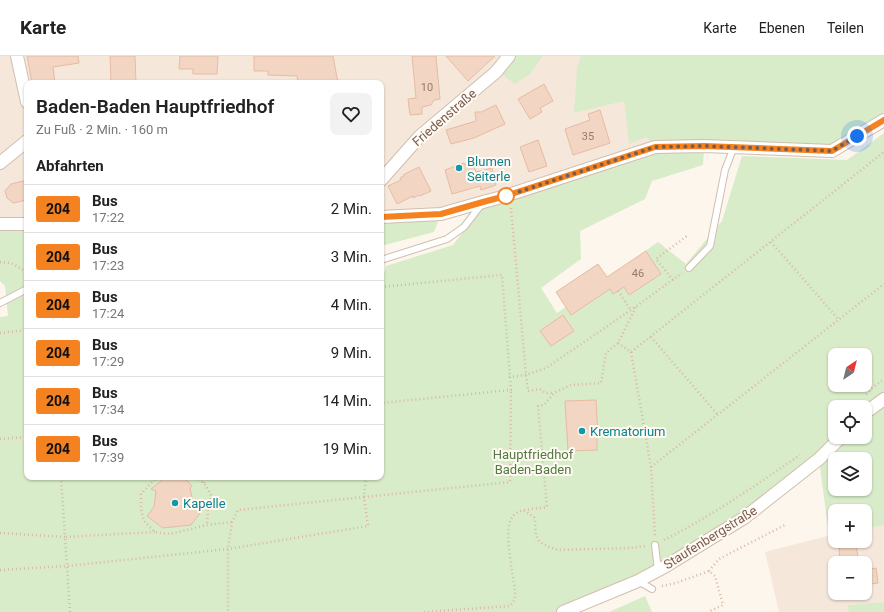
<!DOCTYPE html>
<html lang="de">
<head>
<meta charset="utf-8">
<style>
	:root { --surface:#fff; --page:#f2f2f2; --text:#222; --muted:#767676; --line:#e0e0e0 }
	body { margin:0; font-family:Roboto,sans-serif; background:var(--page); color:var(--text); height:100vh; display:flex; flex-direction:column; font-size:15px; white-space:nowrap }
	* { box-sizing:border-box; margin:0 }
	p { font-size:13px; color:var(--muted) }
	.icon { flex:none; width:22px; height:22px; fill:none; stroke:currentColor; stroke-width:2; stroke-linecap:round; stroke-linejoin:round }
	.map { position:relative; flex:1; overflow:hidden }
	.panel { position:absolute; left:24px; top:24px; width:360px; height:400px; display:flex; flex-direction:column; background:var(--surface); border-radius:8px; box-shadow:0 1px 3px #0004 }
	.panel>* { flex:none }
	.badge { padding:0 8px; border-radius:3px; font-size:14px; line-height:26px }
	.needle { width:26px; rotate:35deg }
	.controls { position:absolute; left:828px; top:292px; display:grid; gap:8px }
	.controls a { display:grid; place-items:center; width:44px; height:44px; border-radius:8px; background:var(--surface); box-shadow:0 1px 3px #0004; font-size:20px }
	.you { position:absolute; width:20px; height:20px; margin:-10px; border:3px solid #fff; border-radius:50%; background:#1a73e8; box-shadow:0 0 0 6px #1a73e833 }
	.map>.badge { position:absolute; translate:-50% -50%; box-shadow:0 0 0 2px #fff }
	h2 { padding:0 12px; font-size:15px; line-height:36px }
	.round { display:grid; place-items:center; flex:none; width:42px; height:42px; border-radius:8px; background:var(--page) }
	.summary { display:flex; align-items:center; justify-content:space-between; height:68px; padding:0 12px }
	h1 { font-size:19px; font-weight:600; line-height:30px }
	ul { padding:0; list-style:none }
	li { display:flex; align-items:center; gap:12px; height:48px; padding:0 12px; border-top:1px solid var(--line) }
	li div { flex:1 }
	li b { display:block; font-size:15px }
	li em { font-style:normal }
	li .badge { min-width:44px; font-weight:700; text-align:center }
	header { display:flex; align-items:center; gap:24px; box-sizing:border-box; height:56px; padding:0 20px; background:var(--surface); border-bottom:1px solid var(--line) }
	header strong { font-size:19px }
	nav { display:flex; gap:22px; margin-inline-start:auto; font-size:14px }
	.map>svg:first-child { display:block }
	.residential { fill:#f5e8da; fill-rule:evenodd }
	.green { fill:#d8ecc9; fill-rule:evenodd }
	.building { fill:#f3d5c3; stroke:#e6bba3 }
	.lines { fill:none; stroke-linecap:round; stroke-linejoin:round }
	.lane-casing { stroke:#d1beb0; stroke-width:8 }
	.street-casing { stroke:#d1beb0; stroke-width:14 }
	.path { stroke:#d9b8a5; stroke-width:2.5; stroke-dasharray:1 3; stroke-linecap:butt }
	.lane { stroke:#fff; stroke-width:6 }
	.street { stroke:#fff; stroke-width:12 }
	.line-casing { stroke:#fff; stroke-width:9 }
	.line { stroke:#f58220; stroke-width:6 }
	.walk { stroke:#7a5c4d; stroke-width:4; stroke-dasharray:0 7.2 }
	.culture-dot { fill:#0f9aa8; stroke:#fffaf3; stroke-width:1.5 }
	.stop-dot { fill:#fff; stroke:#f58220; stroke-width:2 }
	.labels { text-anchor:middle; stroke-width:4; stroke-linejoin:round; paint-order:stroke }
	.number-label { font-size:11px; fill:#987a6a }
	.street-label { font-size:13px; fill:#7a5c4d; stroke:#fffaf3 }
	.culture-label { font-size:13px; fill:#0d838f; stroke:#fffaf3; text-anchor:start }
	.park-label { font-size:13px; fill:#537a41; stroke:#fffaf3 }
</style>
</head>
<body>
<header>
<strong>Karte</strong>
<nav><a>Karte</a><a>Ebenen</a><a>Teilen</a></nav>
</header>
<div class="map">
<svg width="884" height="556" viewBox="0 0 884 556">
	<rect width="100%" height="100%" fill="#fdf6ec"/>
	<!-- residential -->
	<g class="residential">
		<polygon points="0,0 884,0 704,90 483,146 381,161 381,27 27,27 27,168 0,168"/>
		<path d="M 884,469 L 884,546 L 848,549 L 849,556 L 779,556 L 765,496 L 835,478 L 835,485 L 865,485 L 865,473 ZM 835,507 L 865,507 L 865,537 L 835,537 Z"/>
	</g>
	<!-- green -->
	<g class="green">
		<polygon points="512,0 543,0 530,18 515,28 500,17"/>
		<polygon points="581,0 884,0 884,64 832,95 655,91 647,81 629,88 624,45 574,57 577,11"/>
		<path d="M 884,77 L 884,469 L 865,473 L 865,455 L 835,455 L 835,478 L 829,479 L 819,404 L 666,510 L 563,556 L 0,556 L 0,261 L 8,260 L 5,230 L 0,225 L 0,168 L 27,168 L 27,421 L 381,421 L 381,218 L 384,218 L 386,210 L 453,189 L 483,150 L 516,144 L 658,94 L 704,95 L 703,109 L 652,125 L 645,143 L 580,175 L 581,203 L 541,232 L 557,257 L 658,186 L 686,208 L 722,165 L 742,100 L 847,104 ZM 835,299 L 865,299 L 865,329 L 835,329 ZM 835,351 L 865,351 L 865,381 L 835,381 ZM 835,403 L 865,403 L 865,433 L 835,433 Z"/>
		<polygon points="441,158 434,176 381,190 381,161"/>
		<polygon points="645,540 652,556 609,556"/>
		<polygon points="884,546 884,556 849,556 847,549"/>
	</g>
	<!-- building -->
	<g class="building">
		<polygon points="27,0 78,0 79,7 53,11 55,27 32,27"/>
		<polygon points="110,0 135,0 136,27 111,27"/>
		<polygon points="180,0 218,0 217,18 193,18 193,13 179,13"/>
		<polygon points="254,0 333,0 338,27 298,27 297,20 268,19 268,15 254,15"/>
		<polygon points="412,0 436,0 440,43 434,44 431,49 422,51 422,58 410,59 408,43 416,42"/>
		<polygon points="446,0 495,0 468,25"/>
		<polygon points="544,28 553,45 540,52 542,56 530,63 518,43"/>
		<polygon points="496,49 505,68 474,82 451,88 446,74 476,65 475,56 481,56"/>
		<polygon points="600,54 610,87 573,99 565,73 590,64 588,58"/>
		<polygon points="538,84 547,110 529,116 520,91"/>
		<polygon points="464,107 465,109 473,107 476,116 492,112 496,129 481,134 480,130 452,138 445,114"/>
		<polygon points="419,111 431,135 420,140 419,139 413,142 413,140 397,148 388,130 401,124 400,122 404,120 403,119"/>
		<polygon points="27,124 27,144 13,147 7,142 5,135 11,128"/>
		<polygon points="646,195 661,218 629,239 624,231 613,238 610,233 571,259 556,236 598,208 607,221"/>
		<polygon points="563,259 574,275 551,290 540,275"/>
		<polygon points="596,344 598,381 597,381 597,394 568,395 565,345"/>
		<polygon points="166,421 183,421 192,430 190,432 193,446 203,453 191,469 163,472 147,460 154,451 156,435 151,433"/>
		<polygon points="856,489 859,507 840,507 839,491"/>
		<polygon points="876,512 878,527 865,529 865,514"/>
	</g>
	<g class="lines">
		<defs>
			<g id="lane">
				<polyline points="381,204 447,183 464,171 481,149"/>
				<polyline points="689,212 710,190 725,114 734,91"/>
				<polyline points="0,247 27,233"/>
				<polyline points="655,489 658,514"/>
				<polyline points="638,525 652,533"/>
			</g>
			<g id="street">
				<polyline points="17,0 27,46"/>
				<polyline points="0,107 27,85"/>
				<polyline points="381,124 420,80 496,16 509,0"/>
				<polyline points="381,161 441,158 483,146 502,141 655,91 704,90 832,95 884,64"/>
				<polyline points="0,168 27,168"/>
				<polyline points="865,357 884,343"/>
				<polyline points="563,556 638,525 666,510 744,462 819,403 841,381"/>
			</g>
		</defs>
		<!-- lane casing -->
		<use href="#lane" class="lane-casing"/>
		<!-- street casing -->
		<use href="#street" class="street-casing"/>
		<!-- path -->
		<g class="path">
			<polyline points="511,152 526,319 528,335 540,333 545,337 554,337"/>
			<polyline points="771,186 839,264"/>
			<polyline points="0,206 11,207 27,216"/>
			<polyline points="673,224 656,203 687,180"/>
			<polyline points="381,231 502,219 511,334 381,347"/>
			<polyline points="618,235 631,254"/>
			<polyline points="0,277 27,274"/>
			<polyline points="651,281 718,359"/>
			<polyline points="618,287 631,296 884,96"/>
			<polyline points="631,296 651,411 655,480"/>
			<polyline points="509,321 526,319 546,312 631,254 682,217"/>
			<polyline points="866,338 872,332 884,323"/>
			<polyline points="0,383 27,381"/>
			<polyline points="651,411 884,228"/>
			<polyline points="158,421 152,426 141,438 141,453 144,465 155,476 170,478 207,469 232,466"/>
			<polyline points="195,421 204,427 211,439 208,453 207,469"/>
			<polyline points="366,421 364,441 510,426 511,334"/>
			<polyline points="204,427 204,421"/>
			<polyline points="524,454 547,451 538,350 544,349 554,337 571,329 601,327 606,297 618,287 637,249"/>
			<polyline points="0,477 65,481 61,421"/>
			<path d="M 664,484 C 712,460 756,429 800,399"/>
			<polyline points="0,514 67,510 228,493 368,470 364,441 238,454 232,466 228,493 228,556"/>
			<polyline points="709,515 719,503 785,469"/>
			<polyline points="662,530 676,527 709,515 715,520 723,549 708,556"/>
			<polyline points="70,556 65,481 155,476"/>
			<path d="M 424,556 L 510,550 L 515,543 L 515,535 C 513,519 504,476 511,463 C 514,457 518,456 523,454 L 534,461 L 535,466 L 536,480 L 540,486 L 547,490 L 558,494 L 631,492 L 646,490"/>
		</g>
		<!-- lane -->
		<use href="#lane" class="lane"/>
		<!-- street -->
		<use href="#street" class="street"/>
	</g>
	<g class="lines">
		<defs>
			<polyline id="line" points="381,161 441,158 483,146 502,141 655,91 704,90 832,95 884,64"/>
		</defs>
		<!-- line casing -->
		<use href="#line" class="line-casing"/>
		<!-- line -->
		<use href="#line" class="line"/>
		<!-- walk -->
		<polyline class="walk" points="506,140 655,91 704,90 832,95 857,80"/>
	</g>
	<!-- markers -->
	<g class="culture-dot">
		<circle cx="459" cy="112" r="4"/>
		<circle cx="582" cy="375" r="4"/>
		<circle cx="175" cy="447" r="4"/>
	</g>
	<circle class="stop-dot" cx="506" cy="140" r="8"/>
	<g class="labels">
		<!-- number labels -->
		<g class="number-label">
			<text x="427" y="35">10</text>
			<text x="588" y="84">35</text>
			<text x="638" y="221">46</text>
		</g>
		<!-- street labels -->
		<g class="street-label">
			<text transform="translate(444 61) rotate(-41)" y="5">Friedenstraße</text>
			<text transform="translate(710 481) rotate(-32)" y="5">Staufenbergstraße</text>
		</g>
		<!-- culture labels -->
		<g class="culture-label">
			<text x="467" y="110">Blumen<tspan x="467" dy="15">Seiterle</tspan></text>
			<text x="590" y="380">Krematorium</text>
			<text x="183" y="452">Kapelle</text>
		</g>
		<!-- park labels -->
		<g class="park-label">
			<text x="533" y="403">Hauptfriedhof<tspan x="533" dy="15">Baden-Baden</tspan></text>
		</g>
	</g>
</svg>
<div class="controls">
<a><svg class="needle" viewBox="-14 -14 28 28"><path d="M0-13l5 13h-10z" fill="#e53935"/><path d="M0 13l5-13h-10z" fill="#767676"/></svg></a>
<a><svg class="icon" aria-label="locate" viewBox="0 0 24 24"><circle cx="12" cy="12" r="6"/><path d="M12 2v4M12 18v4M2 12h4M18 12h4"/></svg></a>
<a><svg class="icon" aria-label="layers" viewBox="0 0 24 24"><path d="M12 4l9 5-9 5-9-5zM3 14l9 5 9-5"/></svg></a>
<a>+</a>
<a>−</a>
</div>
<div class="you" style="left:857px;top:80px"></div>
<section class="panel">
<div class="summary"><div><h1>Baden-Baden Hauptfriedhof</h1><p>Zu Fuß · 2 Min. · 160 m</p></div><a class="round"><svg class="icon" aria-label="heart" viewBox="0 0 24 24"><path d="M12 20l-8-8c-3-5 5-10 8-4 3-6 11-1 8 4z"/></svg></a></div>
<h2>Abfahrten</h2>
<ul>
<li><span class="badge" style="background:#f58220;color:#111">204</span><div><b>Bus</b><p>17:22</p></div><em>2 Min.</em></li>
<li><span class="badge" style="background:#f58220;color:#111">204</span><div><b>Bus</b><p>17:23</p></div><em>3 Min.</em></li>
<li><span class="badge" style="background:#f58220;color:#111">204</span><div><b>Bus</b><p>17:24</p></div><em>4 Min.</em></li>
<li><span class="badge" style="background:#f58220;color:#111">204</span><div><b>Bus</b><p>17:29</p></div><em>9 Min.</em></li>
<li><span class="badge" style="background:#f58220;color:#111">204</span><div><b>Bus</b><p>17:34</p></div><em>14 Min.</em></li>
<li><span class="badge" style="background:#f58220;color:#111">204</span><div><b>Bus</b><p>17:39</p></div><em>19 Min.</em></li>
</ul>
</section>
</div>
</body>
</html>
